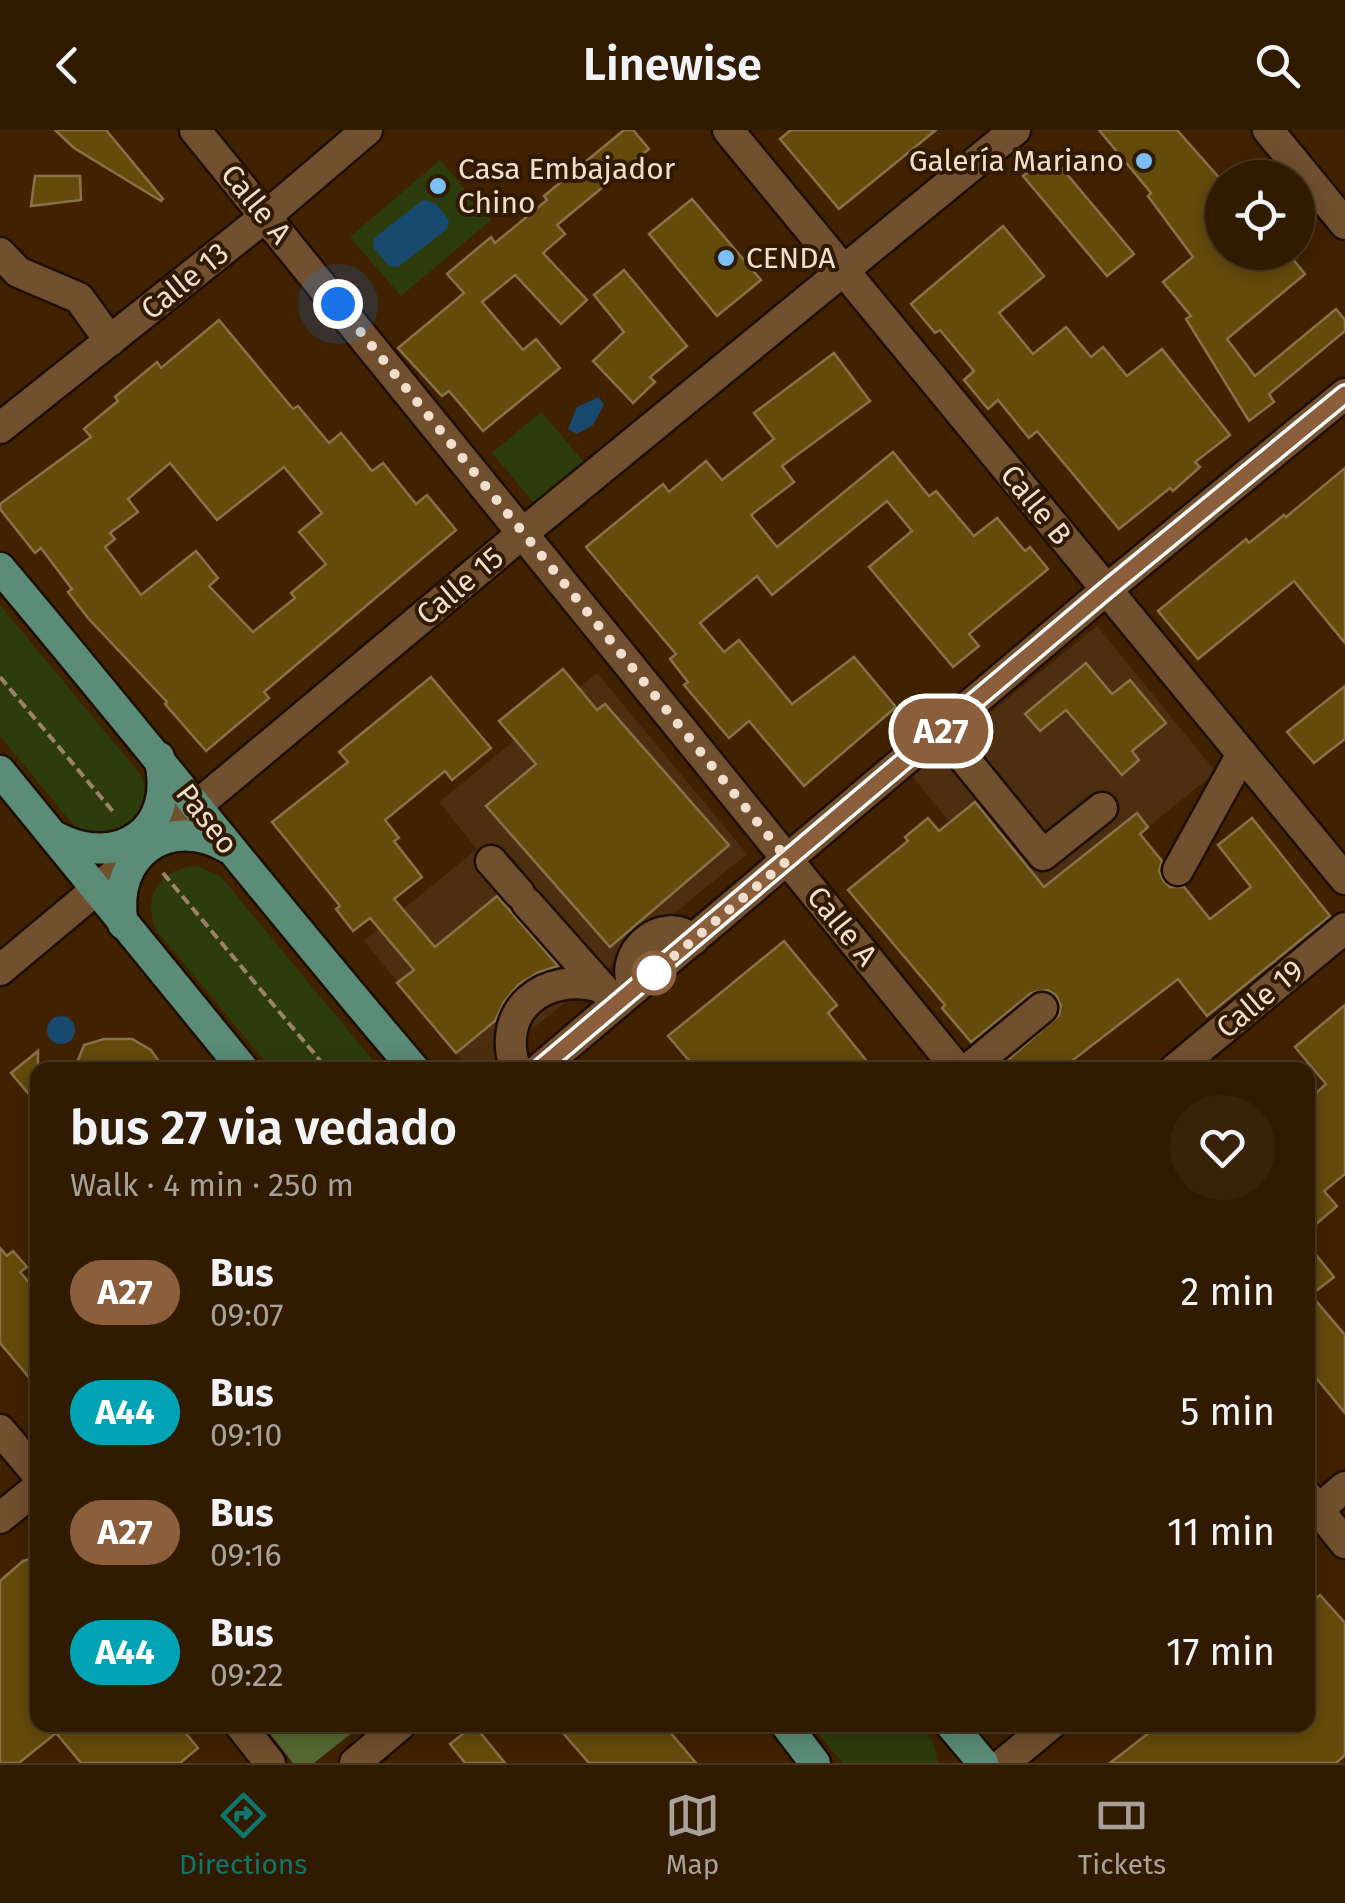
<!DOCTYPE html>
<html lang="en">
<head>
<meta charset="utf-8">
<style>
	:root { --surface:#301a00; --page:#38230a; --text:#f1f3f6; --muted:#a8a199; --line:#4b3822; --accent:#0f766e }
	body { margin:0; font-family:"Fira Sans",sans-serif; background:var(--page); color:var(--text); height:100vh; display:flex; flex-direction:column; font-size:38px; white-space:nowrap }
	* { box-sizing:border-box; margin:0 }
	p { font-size:32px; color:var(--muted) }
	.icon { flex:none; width:55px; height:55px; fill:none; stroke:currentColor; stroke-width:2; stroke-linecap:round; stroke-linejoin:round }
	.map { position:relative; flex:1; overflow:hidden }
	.side { position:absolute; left:30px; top:932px; width:1285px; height:670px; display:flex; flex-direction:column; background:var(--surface); border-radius:20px; box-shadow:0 5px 25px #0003,0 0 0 2px var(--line) }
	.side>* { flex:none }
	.badge { padding:0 20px; border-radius:32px; font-size:35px; line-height:65px }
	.buttons { position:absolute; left:1205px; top:30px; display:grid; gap:20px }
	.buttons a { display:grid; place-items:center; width:110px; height:110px; border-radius:50%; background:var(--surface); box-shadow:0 5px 25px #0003,0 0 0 2px var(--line); font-size:50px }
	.you { position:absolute; width:50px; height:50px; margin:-25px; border:8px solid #fff; border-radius:50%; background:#1a73e8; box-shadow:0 0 0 15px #1a73e833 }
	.map>.badge { position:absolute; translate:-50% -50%; box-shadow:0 0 0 5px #fff }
	.round { display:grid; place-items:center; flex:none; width:105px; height:105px; border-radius:52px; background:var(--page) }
	.head { display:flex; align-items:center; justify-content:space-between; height:170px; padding:0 40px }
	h1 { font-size:48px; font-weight:600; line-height:75px }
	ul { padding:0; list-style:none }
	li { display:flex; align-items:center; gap:30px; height:120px; padding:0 40px }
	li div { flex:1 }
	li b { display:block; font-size:38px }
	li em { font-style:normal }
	li .badge { min-width:110px; font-weight:700; text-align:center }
	header { display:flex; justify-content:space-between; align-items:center; height:130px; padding:0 40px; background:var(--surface); font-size:45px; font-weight:600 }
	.tabs { display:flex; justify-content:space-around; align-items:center; height:140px; border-top:2px solid var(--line); background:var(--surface); font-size:28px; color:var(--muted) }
	.tabs a { display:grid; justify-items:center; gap:5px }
	.tabs .selected { color:var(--accent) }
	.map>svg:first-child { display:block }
	.built { fill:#4b2f10 }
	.green { fill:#2d3c0c }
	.forest { fill:#556832 }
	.water { fill:#184a70 }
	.building { fill:#634b0b; stroke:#887348; stroke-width:2.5; fill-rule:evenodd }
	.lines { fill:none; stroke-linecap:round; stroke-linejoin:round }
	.minor-casing { stroke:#1e0e01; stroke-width:35 }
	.major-casing { stroke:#1e0e01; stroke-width:35 }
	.path { stroke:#9b8268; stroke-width:4; stroke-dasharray:10 5; stroke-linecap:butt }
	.minor { stroke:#71502f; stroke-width:30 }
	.major { stroke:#5a8c78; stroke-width:30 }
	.line-casing { stroke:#fff; stroke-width:22 }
	.line { stroke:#8b5e3c; stroke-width:15 }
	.walk { stroke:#f2decc; stroke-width:10; stroke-dasharray:0 18 }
	.poi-dot { fill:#7abff8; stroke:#311a02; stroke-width:4 }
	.stop-dot { fill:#fff; stroke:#8b5e3c; stroke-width:5 }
	.labels { text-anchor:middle; stroke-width:8; stroke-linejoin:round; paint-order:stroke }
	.poi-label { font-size:30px; fill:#f2decc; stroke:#311a02; text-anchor:start }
	.street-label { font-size:30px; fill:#f2decc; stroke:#311a02 }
</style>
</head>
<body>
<header><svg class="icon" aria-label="back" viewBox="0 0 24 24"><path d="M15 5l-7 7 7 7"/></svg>Linewise<svg class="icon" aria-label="search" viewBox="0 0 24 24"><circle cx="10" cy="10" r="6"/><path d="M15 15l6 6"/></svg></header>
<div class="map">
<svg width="1345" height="1633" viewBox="0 0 1345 1633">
	<rect width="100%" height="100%" fill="#402200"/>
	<!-- built -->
	<g class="built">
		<polygon points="1097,496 1216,642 1031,792 912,646"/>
		<polygon points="597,543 747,724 482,940 470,940 364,811 477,719 439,672"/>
	</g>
	<!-- green -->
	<g class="green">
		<polygon points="440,30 491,90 401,166 350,107"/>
		<polygon points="541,282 584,332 535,374 492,323"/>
		<path d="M 0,475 L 141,645 C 151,670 143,683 126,702 L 87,705 L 76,698 L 0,606 Z"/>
		<path d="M 198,736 L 221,747 L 381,940 L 272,940 L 156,800 C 141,766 161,737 198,736 Z"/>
		<polygon points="811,1595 920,1595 932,1610 938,1633 843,1633"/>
	</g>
	<!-- forest -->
	<polygon class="forest" points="263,1595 362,1595 314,1633 293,1633"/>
	<!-- water -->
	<g class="water">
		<polygon points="423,70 435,73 449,90 447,99 398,137 389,136 373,117 374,108"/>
		<polygon points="599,267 604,275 593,295 577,304 568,299 577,277"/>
		<circle cx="61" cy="900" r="14"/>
	</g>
	<!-- building -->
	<g class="building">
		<polygon points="55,0 106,0 163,69 161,71 74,18"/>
		<polygon points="624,0 633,0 649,19 557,95 565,104 543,123 587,170 561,194 515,145 482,172 523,220 536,209 560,238 483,301 449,261 442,266 398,218 464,163 447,144 491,107 495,113 547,70 544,66"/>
		<polygon points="791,0 936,0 839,79 780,9"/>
		<polygon points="1099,0 1177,0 1222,51 1222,122 1287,122 1305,144 1227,209 1255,246 1336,179 1345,190 1345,201 1269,264 1274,272 1249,291 1186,189 1191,186 1163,152 1193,127 1148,66 1151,63"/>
		<polygon points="1050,24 1134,124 1107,146 1023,46"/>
		<polygon points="35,46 80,46 81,70 31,76"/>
		<polygon points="692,69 761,150 717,186 649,104"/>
		<polygon points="1003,96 1044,146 999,183 1033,224 1066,197 1091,227 1103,217 1127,246 1162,219 1230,305 1195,332 1200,337 1173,361 1170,358 1119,399 1037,301 1029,308 998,270 988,279 964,250 974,241 940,200 935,203 911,174"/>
		<polygon points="624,140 687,216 650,247 655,252 633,273 593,231 624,202 594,165"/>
		<path d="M 219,190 L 293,279 L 298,276 L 329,313 L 341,303 L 372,341 L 383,333 L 416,374 L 427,365 L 456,400 L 264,562 L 269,568 L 206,621 L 165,574 L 167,572 L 88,488 L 68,462 L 72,459 L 41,418 L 35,423 L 0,379 L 0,374 L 91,307 L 84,299 L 118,271 L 115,267 L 157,232 L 161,238 ZM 170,333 L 217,390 L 284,337 L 322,383 L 299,402 L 326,434 L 291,463 L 295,468 L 253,502 L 209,456 L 218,448 L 196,421 L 141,465 L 105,417 L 115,409 L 110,403 L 138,382 L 128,369 Z"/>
		<polygon points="834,223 870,271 782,336 794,352 751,385 777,417 893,322 929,366 936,361 974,406 997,388 1025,421 1030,417 1048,439 969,504 979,516 953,537 869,437 912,401 887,371 772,465 757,446 700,493 724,522 739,510 792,574 854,527 896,577 804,656 749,591 729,608 684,555 688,552 670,529 676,524 586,417 663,354 669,362 706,331 722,350 774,309 754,283"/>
		<polygon points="1345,338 1345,513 1294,451 1198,529 1158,481 1246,409 1249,413 1284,385 1286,387"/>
		<polygon points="1086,533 1112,564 1130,550 1166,593 1132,621 1139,630 1122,645 1066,580 1040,601 1025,584"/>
		<polygon points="563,539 597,580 605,574 729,715 610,817 486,676 536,634 499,591"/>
		<polygon points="431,547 491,618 452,650 445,641 385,690 399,708 394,711 422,747 394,769 435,817 497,766 558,836 537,843 518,855 504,872 495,891 456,923 397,853 414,840 370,788 353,801 336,779 340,776 272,692 348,632 339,622"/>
		<polygon points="1345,556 1345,609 1314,633 1287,602"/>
		<polygon points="975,672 1044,757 1137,683 1148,697 1140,704 1162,731 1159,741 1163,750 1170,757 1184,757 1210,789 1251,757 1218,715 1252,688 1330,786 1207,886 1178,849 1060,940 1004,940 1001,936 1059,885 1061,876 1056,865 1048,860 1031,863 971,912 942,878 945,875 848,760 908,711 905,707 928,688 939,701"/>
		<polygon points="784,811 837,875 828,883 874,940 697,940 668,906"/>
		<polygon points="1345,875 1345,1044 1324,1061 1337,1076 1308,1101 1308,970 1326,954 1295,917"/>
		<polygon points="104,909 132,909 151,920 165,940 74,940 84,915"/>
		<polygon points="38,921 38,975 11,943"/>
		<polygon points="1308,1115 1334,1147 1311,1165 1345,1205 1345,1283 1308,1238"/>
		<polygon points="0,1118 7,1126 13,1121 27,1137 20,1142 38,1163 38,1258 0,1213"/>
		<polygon points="38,1427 38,1595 179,1595 198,1618 180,1633 81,1633 56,1603 19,1633 0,1633 0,1451 23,1431"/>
		<polygon points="1320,1465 1345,1493 1345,1625 1336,1633 1110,1633 1159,1595 1308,1595 1308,1475"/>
		<polygon points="474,1595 505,1633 465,1633 450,1614"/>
		<polygon points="556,1595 664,1595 696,1633 589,1633"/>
	</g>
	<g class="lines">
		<defs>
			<g id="minor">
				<polyline points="195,0 958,940"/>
				<polyline points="728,0 1345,749"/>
				<polyline points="1268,0 1345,94"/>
				<polyline points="0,123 18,142 79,168 110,211"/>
				<polyline points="0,298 266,86 367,0"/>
				<polyline points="941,600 1043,725 1102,678"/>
				<polyline points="491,731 519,763"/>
				<polyline points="1178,740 1242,624"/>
				<polyline points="527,773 605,861"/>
				<polyline points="0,840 523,403 1015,0"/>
				<path d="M 635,858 C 615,825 663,783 693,810"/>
				<path d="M 516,940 C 494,880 545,841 601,857"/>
				<polyline points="538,940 1106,460 1345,264"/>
				<polyline points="967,940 1042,878"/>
				<polyline points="1174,940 1345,798"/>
				<polyline points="0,1300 38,1345"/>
				<polyline points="1308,1367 1345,1413"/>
				<polyline points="0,1388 38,1357"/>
				<polyline points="1308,1388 1345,1357"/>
				<polyline points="240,1595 270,1633"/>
				<polyline points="355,1633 400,1595"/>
				<polyline points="1004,1633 1050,1595"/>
			</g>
			<g id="major">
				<path d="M 0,438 C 140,604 274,775 415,940"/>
				<polyline points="0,641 244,940"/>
				<path d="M 56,707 C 119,740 178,699 159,627"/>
				<path d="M 123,794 C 110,726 168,683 228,718"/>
				<polyline points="786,1595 815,1633"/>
				<polyline points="951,1595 983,1633"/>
			</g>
		</defs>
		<!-- minor casing -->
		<use href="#minor" class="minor-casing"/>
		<!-- major casing -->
		<use href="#major" class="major-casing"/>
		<!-- path -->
		<g class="path">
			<polyline points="0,547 116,685"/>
			<polyline points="163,743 328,940"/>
		</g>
		<!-- minor -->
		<use href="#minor" class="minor"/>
		<!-- major -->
		<use href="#major" class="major"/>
	</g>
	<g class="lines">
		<defs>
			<polyline id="line" points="538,940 1106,460 1345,264"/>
		</defs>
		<!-- line casing -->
		<use href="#line" class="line-casing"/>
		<!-- line -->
		<use href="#line" class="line"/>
		<!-- walk -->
		<polyline class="walk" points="338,174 788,730 654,843"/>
	</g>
	<!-- markers -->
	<g class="poi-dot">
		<circle cx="1144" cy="31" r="10"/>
		<circle cx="438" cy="56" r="10"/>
		<circle cx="726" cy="128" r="10"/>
	</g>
	<circle class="stop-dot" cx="654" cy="843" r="20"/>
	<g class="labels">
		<!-- poi labels -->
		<g class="poi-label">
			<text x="1124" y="41" text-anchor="end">Galería Mariano</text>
			<text x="458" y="49">Casa Embajador<tspan x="458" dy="34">Chino</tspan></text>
			<text x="746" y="138">CENDA</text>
		</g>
		<!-- street labels -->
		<g class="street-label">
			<text transform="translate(256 74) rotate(51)" y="10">Calle A</text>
			<text transform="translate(185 151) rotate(-39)" y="10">Calle 13</text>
			<text transform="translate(1036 375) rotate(51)" y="10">Calle B</text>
			<text transform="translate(460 456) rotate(-40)" y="10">Calle 15</text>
			<text transform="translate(207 689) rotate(52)" y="10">Paseo</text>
			<text transform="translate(842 796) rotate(51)" y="10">Calle A</text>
			<text transform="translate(1260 869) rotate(-40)" y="10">Calle 19</text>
		</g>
	</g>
</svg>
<div class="buttons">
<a><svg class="icon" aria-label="locate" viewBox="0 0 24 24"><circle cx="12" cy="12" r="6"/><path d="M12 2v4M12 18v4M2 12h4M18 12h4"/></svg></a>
</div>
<div class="you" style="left:338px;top:174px"></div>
<b class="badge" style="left:941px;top:601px;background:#8b5e3c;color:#fff">A27</b>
<section class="side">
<div class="head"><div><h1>bus 27 via vedado</h1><p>Walk · 4 min · 250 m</p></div><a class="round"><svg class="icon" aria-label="heart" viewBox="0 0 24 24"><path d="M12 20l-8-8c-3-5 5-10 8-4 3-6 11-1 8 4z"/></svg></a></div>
<ul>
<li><span class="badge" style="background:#8b5e3c;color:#fff">A27</span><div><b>Bus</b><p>09:07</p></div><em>2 min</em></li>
<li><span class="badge" style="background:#00a3b4;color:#fff">A44</span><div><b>Bus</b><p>09:10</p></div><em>5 min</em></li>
<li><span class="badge" style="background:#8b5e3c;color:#fff">A27</span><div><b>Bus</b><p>09:16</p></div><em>11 min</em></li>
<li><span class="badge" style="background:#00a3b4;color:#fff">A44</span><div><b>Bus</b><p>09:22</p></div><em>17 min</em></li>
</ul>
</section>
</div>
<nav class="tabs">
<a class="selected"><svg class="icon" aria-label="directions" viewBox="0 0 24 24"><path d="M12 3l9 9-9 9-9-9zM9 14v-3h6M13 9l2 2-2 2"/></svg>Directions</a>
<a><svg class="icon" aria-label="map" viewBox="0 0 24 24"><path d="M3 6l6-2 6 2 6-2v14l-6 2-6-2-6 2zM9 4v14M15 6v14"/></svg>Map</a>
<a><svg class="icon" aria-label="tickets" viewBox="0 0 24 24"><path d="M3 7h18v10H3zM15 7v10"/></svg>Tickets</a>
</nav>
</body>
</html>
